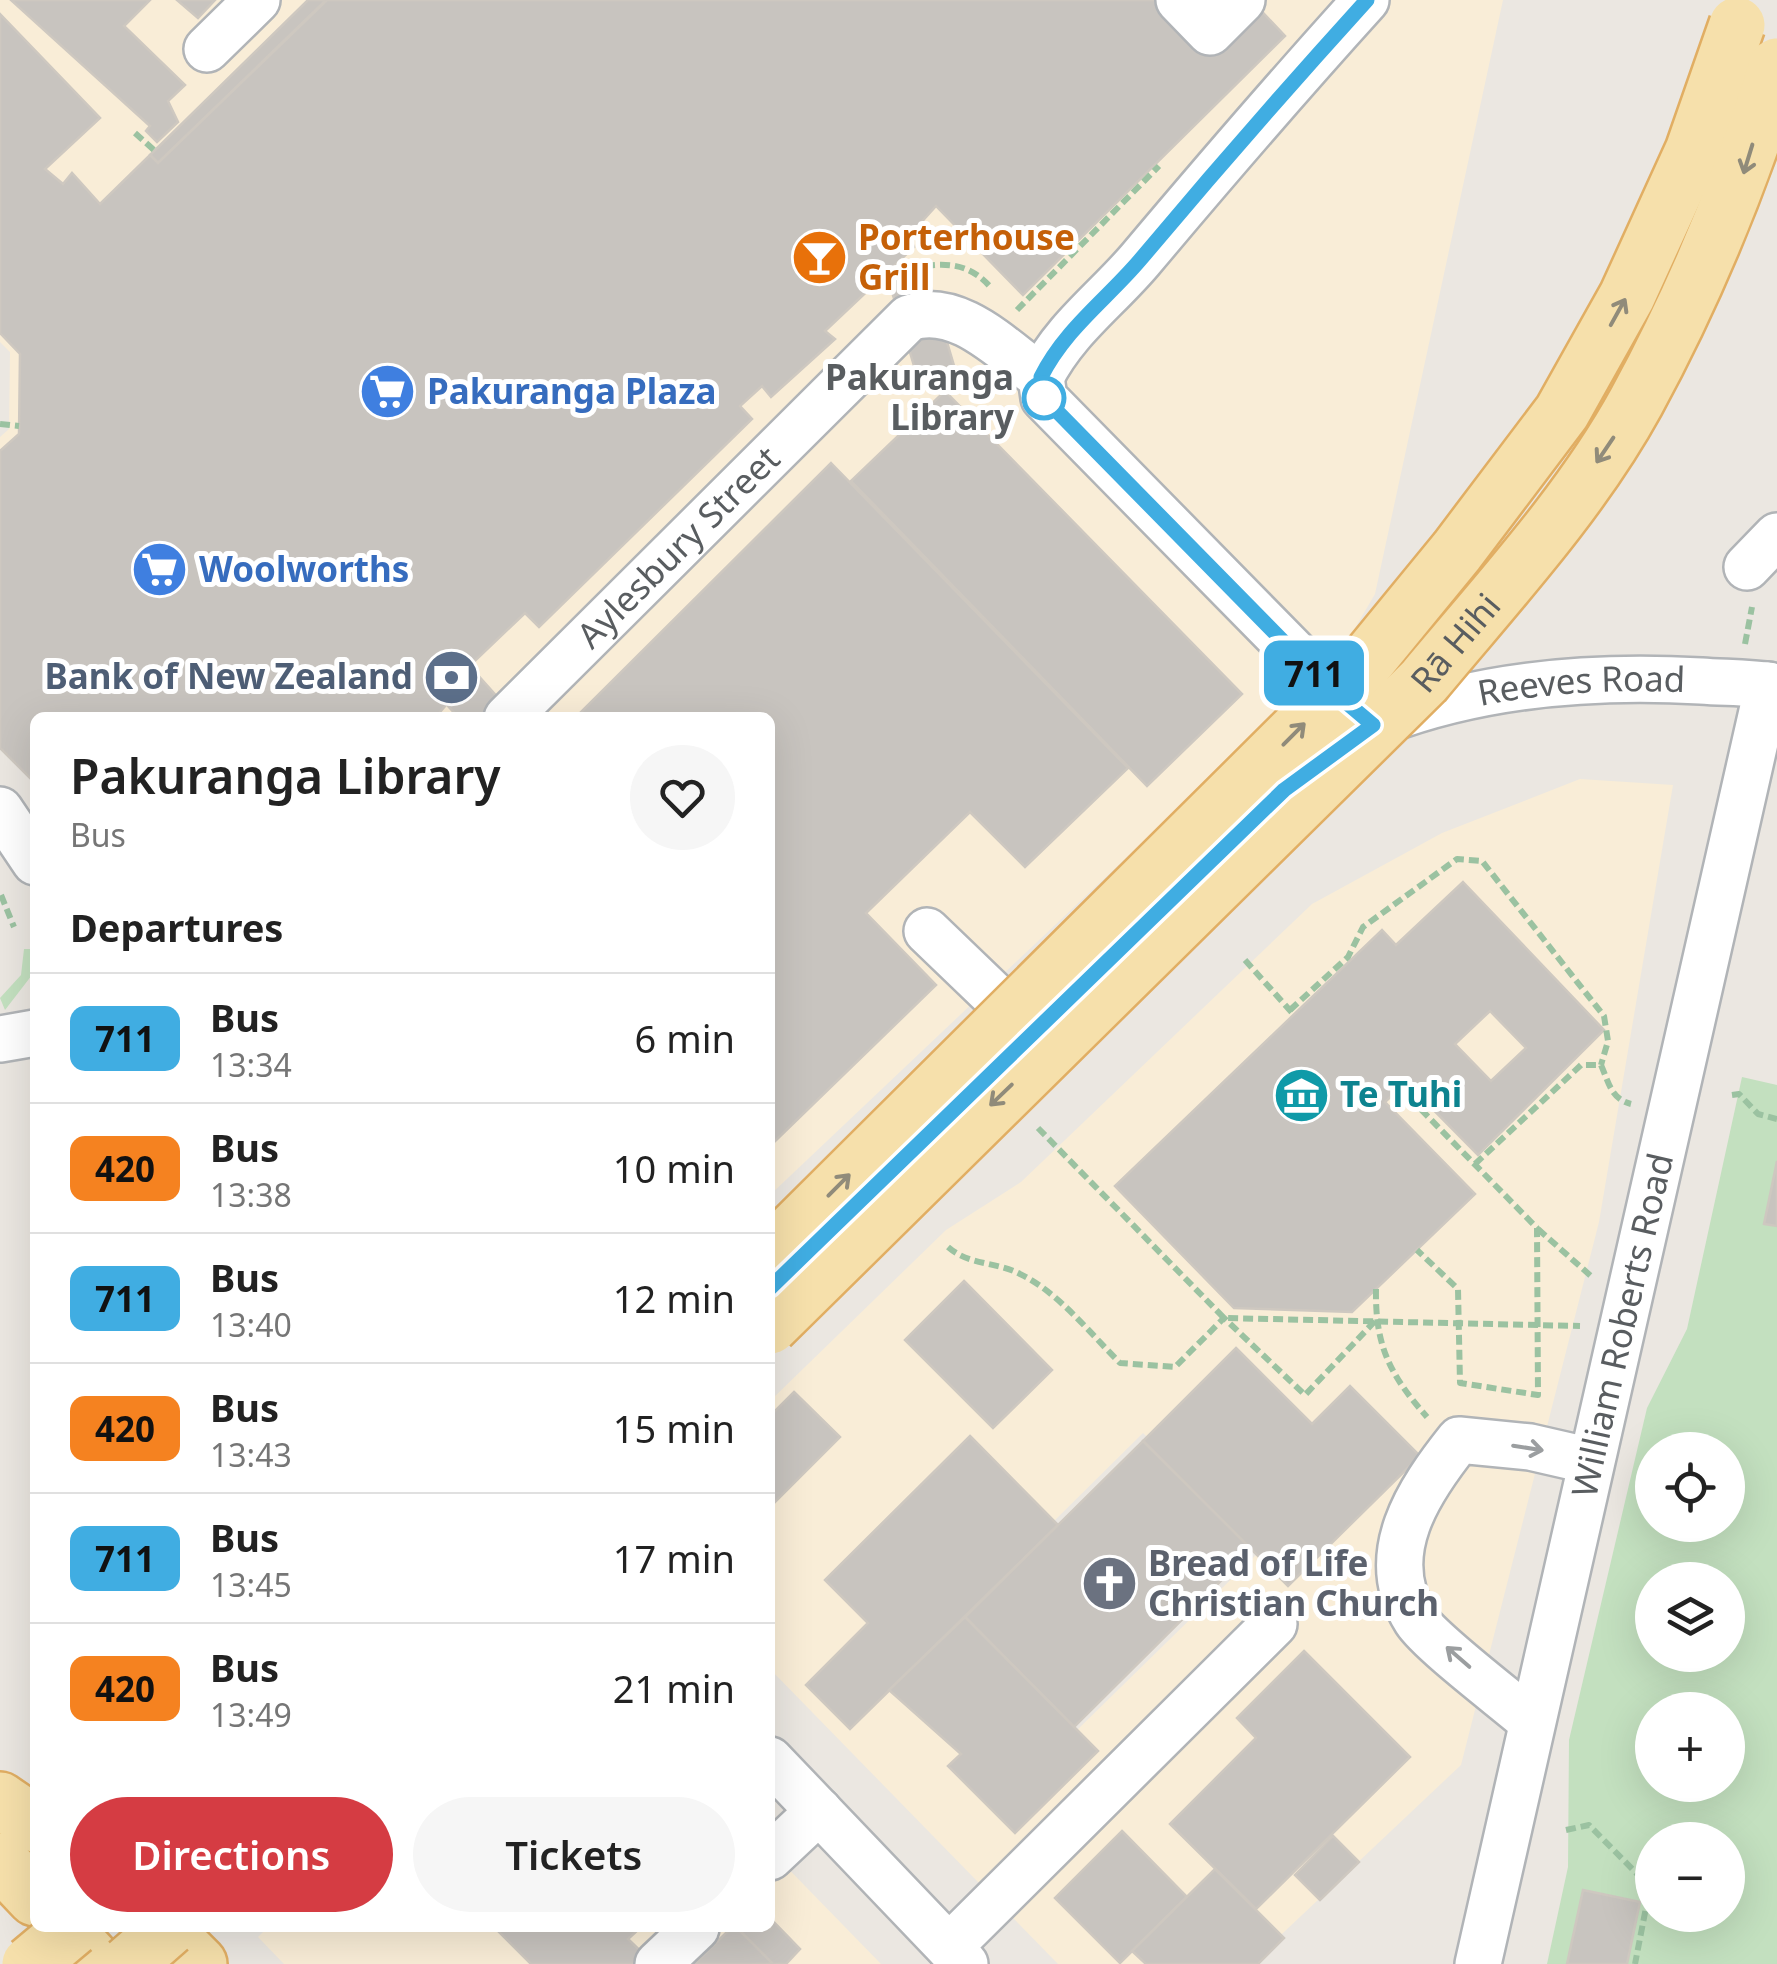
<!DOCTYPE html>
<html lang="en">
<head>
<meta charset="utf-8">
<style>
	:root { --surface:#fff; --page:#f6f6f6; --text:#222; --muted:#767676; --line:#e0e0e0; --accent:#d53c43 }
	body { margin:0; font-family:"Noto Sans",sans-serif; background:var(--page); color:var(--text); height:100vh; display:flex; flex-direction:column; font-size:38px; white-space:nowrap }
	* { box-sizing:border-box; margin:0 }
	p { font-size:32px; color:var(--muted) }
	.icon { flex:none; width:55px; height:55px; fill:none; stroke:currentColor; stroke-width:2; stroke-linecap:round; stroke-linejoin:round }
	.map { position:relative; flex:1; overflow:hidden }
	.panel { position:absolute; left:30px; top:712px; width:745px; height:1220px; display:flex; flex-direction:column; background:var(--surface); border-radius:15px; box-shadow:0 10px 40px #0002 }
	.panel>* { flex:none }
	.badge { padding:0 20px; border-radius:15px; font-size:35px; line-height:65px }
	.controls { position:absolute; left:1635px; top:1432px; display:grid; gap:20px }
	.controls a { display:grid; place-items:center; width:110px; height:110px; border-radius:50%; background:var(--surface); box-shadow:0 10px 40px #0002; font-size:50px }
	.map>.badge { position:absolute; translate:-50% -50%; box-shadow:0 0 0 5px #fff }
	h2 { padding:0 40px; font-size:38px; line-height:90px }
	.round { display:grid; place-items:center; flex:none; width:105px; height:105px; border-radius:52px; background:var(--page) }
	.headline { display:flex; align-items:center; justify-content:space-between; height:170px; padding:0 40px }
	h1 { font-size:48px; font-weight:600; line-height:75px }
	.action { display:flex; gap:20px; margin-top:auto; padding:20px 40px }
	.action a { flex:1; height:115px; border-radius:60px; background:var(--accent); color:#fff; font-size:40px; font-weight:600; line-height:115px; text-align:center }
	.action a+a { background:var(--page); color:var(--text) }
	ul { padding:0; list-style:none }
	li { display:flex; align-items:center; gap:30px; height:130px; padding:0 40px; border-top:2px solid var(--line) }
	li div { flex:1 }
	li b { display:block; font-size:38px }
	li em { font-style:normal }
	li .badge { min-width:110px; font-weight:700; text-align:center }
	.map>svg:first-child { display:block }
	.commercial { fill:#f9edd7; fill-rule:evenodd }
	.green { fill:#c3e0bf; fill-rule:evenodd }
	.building { fill:#c8c4bf; stroke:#cec8c0; stroke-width:2.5; fill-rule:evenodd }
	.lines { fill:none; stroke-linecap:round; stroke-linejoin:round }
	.minor-casing { stroke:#b1b4b7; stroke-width:50 }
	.major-casing { stroke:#e1ae63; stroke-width:60 }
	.path { stroke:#9bc2a1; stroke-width:6; stroke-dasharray:10 5; stroke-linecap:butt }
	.minor { stroke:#fff; stroke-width:45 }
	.major { stroke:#f6e0ab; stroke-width:55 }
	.major-bridge-casing { stroke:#e1ae63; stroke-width:60; stroke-linecap:butt }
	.major-bridge { stroke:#f6e0ab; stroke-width:55 }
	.oneway { stroke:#908b7a }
	.oneway2 { stroke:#9b9ea0 }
	.line-casing { stroke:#fff; stroke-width:22 }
	.line { stroke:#40ade2; stroke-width:15 }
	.stop-dot { fill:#fff; stroke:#40ade2; stroke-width:5 }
	.labels { text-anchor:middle; stroke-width:10; stroke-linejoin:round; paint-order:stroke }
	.food-label { font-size:35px; font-weight:bold; fill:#c56008; stroke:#fff; text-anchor:start }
	.stop-label { font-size:35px; font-weight:bold; fill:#595d60; stroke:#fff; text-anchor:end }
	.shop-label { font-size:35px; font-weight:bold; fill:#366cbe; stroke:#fff; text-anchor:start }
	.street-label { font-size:35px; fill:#595d60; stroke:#fff }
	.service-label { font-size:35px; font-weight:bold; fill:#4e5e75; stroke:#fff; text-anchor:end }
	.culture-label { font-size:35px; font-weight:bold; fill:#0d838f; stroke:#fff; text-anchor:start }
	.worship-label { font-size:35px; font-weight:bold; fill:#5b616d; stroke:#fff; text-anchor:start }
</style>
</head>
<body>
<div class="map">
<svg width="1777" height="1964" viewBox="0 0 1777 1964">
	<rect width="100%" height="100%" fill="#ebe7e1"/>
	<!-- commercial -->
	<g class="commercial">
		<polygon points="0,0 1503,0 1375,594 1338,657 770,1195 770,718 35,718 0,741 0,437 9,429 10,352 0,342"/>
		<path d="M 1580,779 L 1673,785 L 1599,1222 L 1461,1765 L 1250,1964 L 1058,1964 L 770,1669 L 770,1401 L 946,1230 L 1021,1182 L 1312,904 L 1442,833 ZM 1143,1433 L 1262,1549 L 1074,1733 L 957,1617 Z"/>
		<polygon points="770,1850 881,1964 284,1964 258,1937 267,1928 770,1928"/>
	</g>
	<!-- green -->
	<g class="green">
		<polygon points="24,949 35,949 32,975 5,1010 0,998 21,975"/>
		<path d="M 1742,1077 L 1777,1085 L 1777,1964 L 1547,1964 L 1568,1867 L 1569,1740 L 1647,1408 L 1687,1329 ZM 1652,1450 L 1728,1450 L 1728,1525 L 1652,1525 ZM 1652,1580 L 1728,1580 L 1728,1655 L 1652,1655 ZM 1652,1710 L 1728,1710 L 1728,1785 L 1652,1785 ZM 1652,1840 L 1728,1840 L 1728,1915 L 1652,1915 Z"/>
	</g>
	<!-- building -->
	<g class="building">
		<polygon points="11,0 150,0 124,26 185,85 168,101 178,122 157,142 146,131 150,126"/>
		<polygon points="177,0 215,0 198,18"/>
		<polygon points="308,0 326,0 158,163 150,155"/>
		<polygon points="327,0 1251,0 1285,36 1023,295 936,206 909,236 914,247 825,331 835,339 771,397 762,386 740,406 752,419 539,627 525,613 461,674 467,680 435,718 35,718 35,783 0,748 0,451 19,434 20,354 0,333 0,14 100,118 45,169 63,184 72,173 100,204 150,155 158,163"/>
		<polygon points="924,264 957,376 920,386 887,275"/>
		<polygon points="945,391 1242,694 1147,786 851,481"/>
		<polygon points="831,463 1128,768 1025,867 970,812 866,913 936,985 770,1146 770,718 575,718"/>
		<polygon points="476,673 516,718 459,718 447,705"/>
		<path d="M 1463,882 L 1604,1030 L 1478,1155 L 1406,1082 L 1385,1102 L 1475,1194 L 1352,1312 L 1234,1308 L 1115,1186 L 1382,930 L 1396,945 ZM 1490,1011 L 1526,1048 L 1491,1081 L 1455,1044 Z"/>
		<polygon points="1777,1161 1777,1226 1764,1224"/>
		<polygon points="964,1281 1052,1370 993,1428 905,1340"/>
		<polygon points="1236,1348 1312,1424 1350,1386 1420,1456 1288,1586 1143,1441"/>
		<polygon points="794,1392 840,1437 770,1507 770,1416"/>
		<polygon points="970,1436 1058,1525 850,1729 806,1685 868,1623 825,1580"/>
		<polygon points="1143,1441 1252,1550 1074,1727 965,1617"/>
		<polygon points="965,1617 1098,1751 1015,1833 948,1766 961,1754 889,1690"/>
		<polygon points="1304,1651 1410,1757 1256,1909 1170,1824 1256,1738 1237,1718"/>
		<polygon points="1122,1831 1187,1897 1120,1963 1055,1898"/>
		<polygon points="1333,1836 1359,1862 1320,1900 1295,1875"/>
		<polygon points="1215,1869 1284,1938 1258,1964 1146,1964 1132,1951"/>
		<polygon points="1583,1890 1640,1902 1627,1964 1567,1964"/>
		<polygon points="770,1918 800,1949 786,1964 773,1964 737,1928 770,1928"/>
		<polygon points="495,1928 640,1928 628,1939 654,1964 531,1964"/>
		<polygon points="731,1928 737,1928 773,1964 694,1964"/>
	</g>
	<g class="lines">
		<defs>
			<g id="minor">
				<polyline points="1179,0 1210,32 1242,0"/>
				<polyline points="207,49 257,0"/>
				<path d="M 1041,377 C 1065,329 1106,300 1140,260 C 1214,172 1289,85 1366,0"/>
				<polyline points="1747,567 1777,536"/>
				<path id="s1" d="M 507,718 L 909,318 C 958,301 1004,351 1041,377 L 1044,398 L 1328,687 L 1360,714"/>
				<path id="s2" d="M 1384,721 C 1485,683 1594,675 1701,681 C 1726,683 1753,682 1777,687"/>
				<polyline points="0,810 35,862"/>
				<polyline points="927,931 1031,1031 1037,1026"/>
				<polyline points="0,1039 35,1033"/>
				<path d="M 1531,1721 C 1507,1700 1430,1642 1416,1620 C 1375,1555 1419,1490 1459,1440 L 1530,1447 L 1591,1461"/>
				<polyline points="770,1760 965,1964"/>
				<polyline points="770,1857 819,1811"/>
				<polyline points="949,1947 1274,1624"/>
				<polyline points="658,1964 696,1928"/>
				<path id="s3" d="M 1478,1964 L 1768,685"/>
			</g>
			<g id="major">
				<polyline points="0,1800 35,1824"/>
				<polyline points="0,1861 35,1898"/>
				<polyline points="64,1928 97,1964"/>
				<polyline points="163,1928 199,1964"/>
			</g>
		</defs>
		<!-- minor casing -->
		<use href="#minor" class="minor-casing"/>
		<!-- major casing -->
		<use href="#major" class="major-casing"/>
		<!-- path -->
		<g class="path">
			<polyline points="135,133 154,150"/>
			<path d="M 925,266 C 953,262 974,267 992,289"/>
			<polyline points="1017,310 1159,166"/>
			<polyline points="0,424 19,426"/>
			<polyline points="1745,644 1752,607"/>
			<polyline points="1,895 14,927"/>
			<polyline points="1245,960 1294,1015"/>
			<polyline points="1290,1010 1348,957 1363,927 1457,859 1482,861 1604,1016 1608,1041 1601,1065"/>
			<polyline points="1400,1088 1537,1228 1538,1395 1460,1383 1458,1289 1417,1250"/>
			<polyline points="1732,1095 1739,1094 1758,1114 1777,1119"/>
			<polyline points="1038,1128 1224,1318 1580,1326"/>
			<path d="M 1475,1164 L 1581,1065 L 1601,1065 C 1609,1083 1611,1099 1631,1104"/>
			<polyline points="1538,1229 1592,1277"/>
			<path d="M 948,1247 C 970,1266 995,1261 1020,1274 C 1058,1292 1090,1333 1120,1363 L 1175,1367 L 1224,1318 L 1305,1395 L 1375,1321"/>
			<path d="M 1376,1289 C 1375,1346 1390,1375 1427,1417"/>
			<polyline points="1566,1830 1589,1825 1650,1887 1635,1964"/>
		</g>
		<!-- minor -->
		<use href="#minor" class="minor"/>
		<!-- major -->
		<use href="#major" class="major"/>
		<defs>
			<g id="major-bridge">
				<polyline points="770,1254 1366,662 1457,551 1562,412 1627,296 1693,151 1737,25"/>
				<path id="s4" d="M 770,1326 L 1424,681 C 1497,593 1580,504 1636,402 C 1694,296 1741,181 1777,66"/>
				<polyline points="30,1964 73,1928"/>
				<polyline points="128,1964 169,1928"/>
			</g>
		</defs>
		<!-- major-bridge casing -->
		<use href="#major-bridge" class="major-bridge-casing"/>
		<!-- major-bridge -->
		<use href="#major-bridge" class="major-bridge"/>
	</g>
	<!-- one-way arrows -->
	<defs><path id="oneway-shaft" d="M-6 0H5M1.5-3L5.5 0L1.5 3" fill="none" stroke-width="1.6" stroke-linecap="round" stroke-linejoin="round" transform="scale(2.5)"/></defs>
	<g class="oneway">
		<use href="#oneway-shaft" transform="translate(1748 159) rotate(107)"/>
		<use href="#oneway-shaft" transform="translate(1618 312) rotate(-61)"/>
		<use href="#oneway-shaft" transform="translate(1605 450) rotate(124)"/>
		<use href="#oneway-shaft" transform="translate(1294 734) rotate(-45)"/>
		<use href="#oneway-shaft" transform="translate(1001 1095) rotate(136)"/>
		<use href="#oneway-shaft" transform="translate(839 1185) rotate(-45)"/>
	</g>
	<g class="oneway2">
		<use href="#oneway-shaft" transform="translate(1528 1448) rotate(9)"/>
		<use href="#oneway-shaft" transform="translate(1458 1657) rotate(-139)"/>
	</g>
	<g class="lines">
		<defs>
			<path id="line" d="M 770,1288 L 1284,790 L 1373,725 L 1328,687 L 1044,398 L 1041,377 C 1065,329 1106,300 1140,260 C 1214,172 1289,86 1367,0"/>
		</defs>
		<!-- line casing -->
		<use href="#line" class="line-casing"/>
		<!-- line -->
		<use href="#line" class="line"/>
	</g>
	<!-- icons -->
	<defs>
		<symbol id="bar-disc" viewBox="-11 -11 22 22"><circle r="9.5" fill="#e8710a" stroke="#fff"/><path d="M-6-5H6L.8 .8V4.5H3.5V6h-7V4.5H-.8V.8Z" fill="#fff"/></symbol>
		<symbol id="supermarket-disc" viewBox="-11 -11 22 22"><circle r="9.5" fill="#3f7fe0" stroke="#fff"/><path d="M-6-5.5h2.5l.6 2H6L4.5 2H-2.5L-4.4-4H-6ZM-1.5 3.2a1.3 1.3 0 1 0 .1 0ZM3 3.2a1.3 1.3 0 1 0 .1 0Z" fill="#fff"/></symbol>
		<symbol id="bank-disc" viewBox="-11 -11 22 22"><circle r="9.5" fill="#5c6f8a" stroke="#fff"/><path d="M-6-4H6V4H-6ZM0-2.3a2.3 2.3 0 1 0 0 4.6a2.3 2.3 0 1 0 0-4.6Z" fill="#fff"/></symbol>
		<symbol id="museum-disc" viewBox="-11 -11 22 22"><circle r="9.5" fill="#0f9aa8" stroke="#fff"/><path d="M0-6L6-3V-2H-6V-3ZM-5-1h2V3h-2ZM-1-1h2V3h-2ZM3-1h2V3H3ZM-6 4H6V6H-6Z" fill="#fff"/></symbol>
		<symbol id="church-disc" viewBox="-11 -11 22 22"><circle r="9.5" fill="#6b7280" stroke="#fff"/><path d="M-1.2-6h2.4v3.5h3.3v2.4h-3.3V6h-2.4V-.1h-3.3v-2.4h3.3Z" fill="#fff"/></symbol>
	</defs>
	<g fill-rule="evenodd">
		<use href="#bar-disc" x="788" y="226" width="63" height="63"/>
		<use href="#supermarket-disc" x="356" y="360" width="63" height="63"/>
		<use href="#supermarket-disc" x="128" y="538" width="63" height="63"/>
		<use href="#bank-disc" x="420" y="646" width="63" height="63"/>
		<use href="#museum-disc" x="1270" y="1064" width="63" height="63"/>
		<use href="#church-disc" x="1078" y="1552" width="63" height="63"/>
	</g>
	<!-- markers -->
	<circle class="stop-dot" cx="1044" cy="398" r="20"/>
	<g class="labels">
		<!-- food labels -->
		<g class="food-label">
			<text x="858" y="250">Porterhouse<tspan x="858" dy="40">Grill</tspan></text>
		</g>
		<!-- stop labels -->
		<g class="stop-label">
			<text x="1014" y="390">Pakuranga<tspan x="1014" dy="40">Library</tspan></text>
		</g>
		<!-- shop labels -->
		<g class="shop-label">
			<text x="427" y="404">Pakuranga Plaza</text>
			<text x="199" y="582">Woolworths</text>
		</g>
		<!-- street labels -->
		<g class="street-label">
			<text dy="12" stroke="none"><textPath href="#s1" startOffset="242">Aylesbury Street</textPath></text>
			<text dy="12" stroke="none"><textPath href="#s4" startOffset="968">Rā Hihi</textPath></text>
			<text dy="12" stroke="none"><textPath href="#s2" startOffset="202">Reeves Road</textPath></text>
			<text dy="12" stroke="none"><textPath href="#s3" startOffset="655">William Roberts Road</textPath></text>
		</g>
		<!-- service labels -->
		<g class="service-label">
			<text x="413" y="689">Bank of New Zealand</text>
		</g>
		<!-- culture labels -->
		<g class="culture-label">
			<text x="1340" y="1107">Te Tuhi</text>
		</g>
		<!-- worship labels -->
		<g class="worship-label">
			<text x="1148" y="1576">Bread of Life<tspan x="1148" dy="40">Christian Church</tspan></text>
		</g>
	</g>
</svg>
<div class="controls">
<a><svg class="icon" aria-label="locate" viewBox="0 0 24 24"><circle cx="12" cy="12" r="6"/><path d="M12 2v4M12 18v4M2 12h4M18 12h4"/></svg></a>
<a><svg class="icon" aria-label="layers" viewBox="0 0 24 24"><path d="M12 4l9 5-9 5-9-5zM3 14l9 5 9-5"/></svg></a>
<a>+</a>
<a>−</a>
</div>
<b class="badge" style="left:1314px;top:673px;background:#40ade2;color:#111">711</b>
<section class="panel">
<div class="headline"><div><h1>Pakuranga Library</h1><p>Bus</p></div><a class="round"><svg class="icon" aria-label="heart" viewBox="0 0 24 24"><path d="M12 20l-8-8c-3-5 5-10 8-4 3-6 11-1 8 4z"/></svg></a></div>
<h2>Departures</h2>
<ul>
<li><span class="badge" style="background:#40ade2;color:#111">711</span><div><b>Bus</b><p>13:34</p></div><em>6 min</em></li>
<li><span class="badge" style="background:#f58220;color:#111">420</span><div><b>Bus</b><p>13:38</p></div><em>10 min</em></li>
<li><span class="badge" style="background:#40ade2;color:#111">711</span><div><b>Bus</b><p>13:40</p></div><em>12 min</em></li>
<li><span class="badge" style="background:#f58220;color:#111">420</span><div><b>Bus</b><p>13:43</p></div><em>15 min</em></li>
<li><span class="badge" style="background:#40ade2;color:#111">711</span><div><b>Bus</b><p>13:45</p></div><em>17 min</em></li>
<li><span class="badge" style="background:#f58220;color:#111">420</span><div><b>Bus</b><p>13:49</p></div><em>21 min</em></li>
</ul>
<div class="action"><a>Directions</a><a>Tickets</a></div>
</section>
</div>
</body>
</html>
